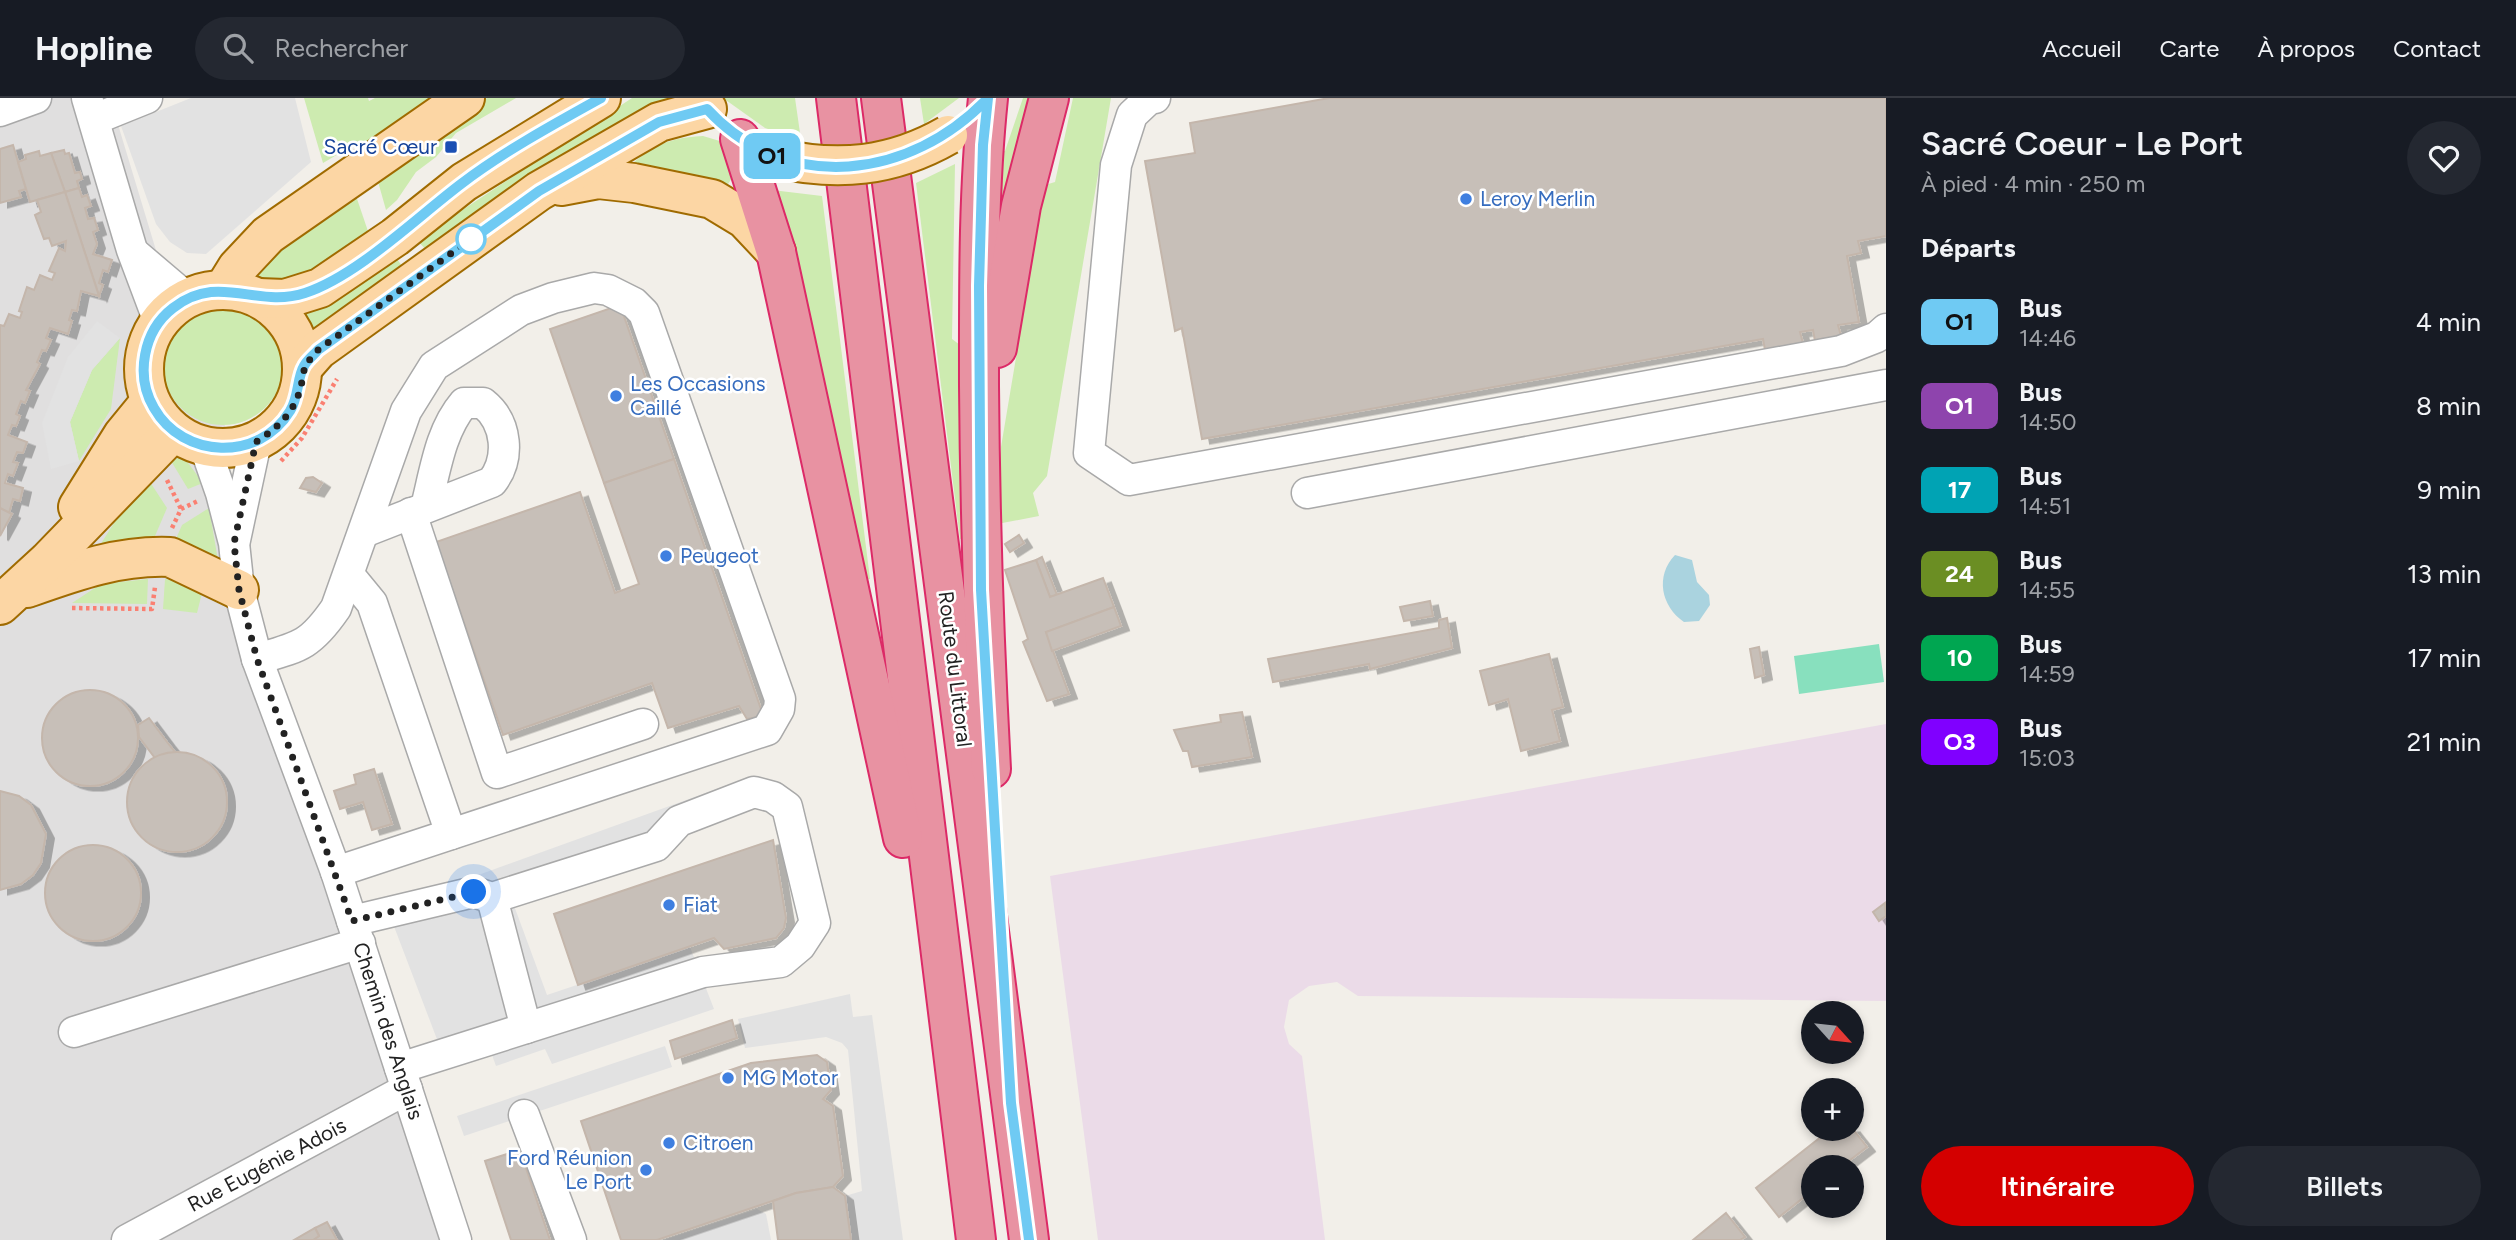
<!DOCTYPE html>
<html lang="fr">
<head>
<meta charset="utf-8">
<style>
	:root { --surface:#171b24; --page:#242831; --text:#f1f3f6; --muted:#9ea1a6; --line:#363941; --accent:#d40000 }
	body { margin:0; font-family:Figtree,sans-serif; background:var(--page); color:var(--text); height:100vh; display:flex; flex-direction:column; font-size:26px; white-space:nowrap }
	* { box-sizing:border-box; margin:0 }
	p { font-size:23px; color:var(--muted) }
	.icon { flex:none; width:38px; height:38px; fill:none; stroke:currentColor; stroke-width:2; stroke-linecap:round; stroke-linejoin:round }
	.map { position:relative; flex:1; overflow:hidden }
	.sheet { display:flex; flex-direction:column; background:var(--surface); width:630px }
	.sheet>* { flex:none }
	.badge { padding:0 14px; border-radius:10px; font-size:24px; line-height:46px }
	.needle { width:46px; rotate:117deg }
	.tools { position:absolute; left:1801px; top:903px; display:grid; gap:14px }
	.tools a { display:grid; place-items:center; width:63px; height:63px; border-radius:50%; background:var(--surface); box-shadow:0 4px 10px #0003; font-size:35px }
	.you { position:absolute; width:35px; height:35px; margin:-18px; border:5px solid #fff; border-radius:50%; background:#1a73e8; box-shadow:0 0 0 10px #1a73e833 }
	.map>.badge { position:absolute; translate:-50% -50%; box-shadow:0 0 0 4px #fff }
	h2 { padding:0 35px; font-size:26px; line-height:63px }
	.round { display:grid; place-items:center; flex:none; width:74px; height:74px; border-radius:37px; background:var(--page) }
	.head { display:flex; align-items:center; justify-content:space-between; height:119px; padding:0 35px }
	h1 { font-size:33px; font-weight:600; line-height:52px }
	.button { display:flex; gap:14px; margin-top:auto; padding:14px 35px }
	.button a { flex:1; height:80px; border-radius:42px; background:var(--accent); color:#fff; font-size:28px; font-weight:600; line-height:80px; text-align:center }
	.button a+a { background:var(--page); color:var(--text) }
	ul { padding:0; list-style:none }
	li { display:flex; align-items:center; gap:21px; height:84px; padding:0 35px }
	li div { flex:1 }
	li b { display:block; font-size:26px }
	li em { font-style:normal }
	li .badge { min-width:77px; font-weight:700; text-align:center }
	header { display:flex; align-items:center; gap:42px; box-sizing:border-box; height:98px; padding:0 35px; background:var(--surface); border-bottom:2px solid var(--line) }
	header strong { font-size:33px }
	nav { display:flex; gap:38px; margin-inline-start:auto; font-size:24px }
	.search { width:490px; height:63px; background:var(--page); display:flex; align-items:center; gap:18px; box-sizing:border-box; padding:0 24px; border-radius:38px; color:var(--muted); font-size:26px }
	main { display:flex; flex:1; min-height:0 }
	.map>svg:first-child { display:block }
	.residential { fill:#e0dfdf }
	.industrial { fill:#ebdbe8 }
	.grass { fill:#cdebb0 }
	.pitch { fill:#88e0be }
	.parking { fill:#e2e2e2 }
	.water { fill:#aad3df }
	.building { fill:#c7bfb8; stroke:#c4b6ab; stroke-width:2; filter:url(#shadow) }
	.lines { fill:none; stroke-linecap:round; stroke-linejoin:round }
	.minor-casing { stroke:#a9a9a9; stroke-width:33 }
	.major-casing { stroke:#a06b00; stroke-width:42 }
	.highway-casing { stroke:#dc2a67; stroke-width:42 }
	.path { stroke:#fa8072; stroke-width:4.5; stroke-dasharray:3.5 3.5; stroke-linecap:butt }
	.minor { stroke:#fff; stroke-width:30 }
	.major { stroke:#fcd6a4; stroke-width:38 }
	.highway { stroke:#e892a2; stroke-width:38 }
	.major-bridge-casing { stroke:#a06b00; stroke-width:42; stroke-linecap:butt }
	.major-bridge { stroke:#fcd6a4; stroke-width:38 }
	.line-casing { stroke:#fff; stroke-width:16 }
	.line { stroke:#6fcaf3; stroke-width:10 }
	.walk { stroke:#222; stroke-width:7; stroke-dasharray:0 12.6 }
	.transit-dot { fill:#1a4fb4; stroke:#fff; stroke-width:2.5 }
	.shop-dot { fill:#3f7fe0; stroke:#fff; stroke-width:2.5 }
	.stop-dot { fill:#fff; stroke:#6fcaf3; stroke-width:3.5 }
	.labels { text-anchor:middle; stroke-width:5; stroke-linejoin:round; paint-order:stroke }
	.transit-label { font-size:21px; fill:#164399; stroke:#fff; text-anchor:end }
	.shop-label { font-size:21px; fill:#366cbe; stroke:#fff; text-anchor:start }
	.street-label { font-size:21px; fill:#222; stroke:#fff }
</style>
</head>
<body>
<header>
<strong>Hopline</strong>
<div class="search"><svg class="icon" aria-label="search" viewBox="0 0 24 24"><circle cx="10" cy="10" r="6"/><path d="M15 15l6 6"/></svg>Rechercher</div>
<nav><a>Accueil</a><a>Carte</a><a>À propos</a><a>Contact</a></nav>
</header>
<main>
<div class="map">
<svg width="1886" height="1142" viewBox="0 0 1886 1142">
	<defs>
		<filter id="shadow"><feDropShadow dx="8" dy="4.5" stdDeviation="0" flood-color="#0004"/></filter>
	</defs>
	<rect width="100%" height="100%" fill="#f2efe9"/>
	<!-- residential -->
	<polygon class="residential" points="0,0 110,0 181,235 221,279 234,445 456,1142 0,1142"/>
	<!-- industrial -->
	<polygon class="industrial" points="1886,626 1886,903 1358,898 1337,884 1309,888 1289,902 1284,929 1289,946 1302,958 1325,1142 1098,1142 1050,778"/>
	<!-- grass -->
	<g class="grass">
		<polygon points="304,0 368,0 369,3 375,0 433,0 410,14 366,56 357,45 323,65"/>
		<polygon points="487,0 516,0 456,35 436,59 416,74 397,102 386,112 375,73"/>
		<polygon points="632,0 673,0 657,3 526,81 427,153 417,142"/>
		<polygon points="723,0 795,0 801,42 765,30"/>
		<polygon points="920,0 959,0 924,26"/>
		<polygon points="1023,0 1042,0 994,142 999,53 1005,53"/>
		<polygon points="1073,0 1111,0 1047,378 1033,395 1039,418 997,426 1001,349 1045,87 1055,84"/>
		<path d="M 703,38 L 723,44 L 742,65 L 722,95 L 619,76 C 650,51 662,40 703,38 Z"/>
		<polygon points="955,66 952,241 960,247 968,439 960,441 916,85"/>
		<polygon points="353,89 372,145 304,189 239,183"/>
		<polygon points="772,92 822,98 870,481 860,483"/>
		<polygon points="395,158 404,171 311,240 298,214"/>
		<circle cx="223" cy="267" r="60"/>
		<polygon points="120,240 111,311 79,363 70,324 92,272"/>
		<polygon points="183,358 203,385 188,391 171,363"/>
		<polygon points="150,384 167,410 149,452 95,455 121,414"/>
		<polygon points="209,410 220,474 172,450 182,427"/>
		<polygon points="148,481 147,506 72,505 101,486"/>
		<polygon points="165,481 187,485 202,495 197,515 163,511"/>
	</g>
	<!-- pitch -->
	<polygon class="pitch" points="1879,546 1884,584 1799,596 1794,558"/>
	<!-- parking -->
	<g class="parking">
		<polygon points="191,0 295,0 311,64 206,156 187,155 170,144 156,126 121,28"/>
		<polygon points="97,223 120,240 92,272 70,324 79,363 51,371 42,325 68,259"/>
		<polygon points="750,679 754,694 509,794 547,897 690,849 714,911 552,966 545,951 496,968 487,943 443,957 387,810"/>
		<polygon points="850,896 853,919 872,917 903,1142 851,1142 845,1098 862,1093 848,952 842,945 826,939 745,950 738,921"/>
		<polygon points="665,948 672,969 464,1038 457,1018"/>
		<polygon points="757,1111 766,1116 771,1142 664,1142"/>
	</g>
	<!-- water -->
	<path class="water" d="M 1675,457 L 1692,462 L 1697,484 L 1709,497 L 1710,507 L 1699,523 L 1684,524 C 1661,508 1655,478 1675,457 Z"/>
	<!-- building -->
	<g class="building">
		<polygon points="1329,0 1886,0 1886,138 1858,143 1861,155 1847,158 1859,224 1838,227 1841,238 1815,243 1813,232 1800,234 1803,245 1765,252 1763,241 1202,341 1182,230 1175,233 1145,63 1195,55 1190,25"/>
		<polygon points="13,47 26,91 19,93 21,99 0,105 0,51"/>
		<polygon points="64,52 65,56 69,55 75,75 80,74 82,81 77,83 79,90 65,94 51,55"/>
		<polygon points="39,53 40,58 51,55 65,94 30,104 18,64 26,61 25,57"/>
		<polygon points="79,90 82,99 87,97 91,108 85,110 88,121 94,120 98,132 93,134 97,146 93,156 112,162 108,174 103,172 99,185 103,187 99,198 65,94"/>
		<polygon points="65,94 99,198 81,193 77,213 72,212 69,222 72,223 68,236 50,230 46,240 51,242 46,253 42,252 37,264 40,266 26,292 30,293 25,305 21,303 16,316 20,318 16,328 12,327 8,337 27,344 23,355 17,354 13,364 18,365 13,378 8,376 5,385 23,390 20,403 13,401 9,415 0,410 0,227 4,228 9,216 20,220 22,214 19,213 27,189 34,192 40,177 52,182 55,175 49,173 59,150 65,153 66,143 52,148 49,140 44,141 35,117 41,114 37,102"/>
		<polygon points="620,207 674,361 604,385 550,231"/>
		<polygon points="674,361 762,614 758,619 747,621 739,608 668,630 652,585 503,637 436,444 580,394 615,495 639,486 604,385"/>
		<polygon points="313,379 322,385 316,394 300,390 306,380"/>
		<polygon points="0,410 12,416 0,438"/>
		<polygon points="1019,437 1024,445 1010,454 1005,446"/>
		<polygon points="1042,459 1057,497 1050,499 1036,462"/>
		<polygon points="1036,462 1050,499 1103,480 1114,509 1046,534 1069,596 1047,603 1023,544 1028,541 1005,472"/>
		<polygon points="1430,503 1433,518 1404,523 1400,509"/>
		<polygon points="1114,509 1121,528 1052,553 1046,534"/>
		<polygon points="1447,520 1452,550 1370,571 1369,566 1273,584 1268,561 1439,530 1439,522"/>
		<polygon points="1759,549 1764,577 1755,580 1750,551"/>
		<polygon points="1549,556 1563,609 1552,612 1560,643 1521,653 1508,601 1489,607 1480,573"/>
		<circle cx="90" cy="640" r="48"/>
		<polygon points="1242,614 1252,659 1192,669 1188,653 1183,653 1174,632 1221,624 1220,617"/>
		<polygon points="149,620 167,644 175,654 155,660 139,639 138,627"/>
		<circle cx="177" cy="704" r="50"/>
		<polygon points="374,671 392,726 372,732 363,704 340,711 334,693 356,686 354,677"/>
		<polygon points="0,693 19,698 31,707 46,736 41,765 33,777 21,786 0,792"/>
		<polygon points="773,742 786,820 784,830 776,840 724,851 714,840 578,887 554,816"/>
		<circle cx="93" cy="795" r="48"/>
		<polygon points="1885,805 1886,818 1879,823 1873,814"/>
		<polygon points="732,922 737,940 675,961 670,943"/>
		<polygon points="817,957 827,964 831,992 823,1001 833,1008 843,1078 833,1089 796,1095 657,1142 621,1142 581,1023 751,965"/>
		<polygon points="1852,1030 1867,1049 1841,1069 1813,1069 1813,1092 1779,1119 1756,1090 1831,1031"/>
		<polygon points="520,1052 550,1142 511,1142 485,1063"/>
		<polygon points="833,1089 845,1098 851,1142 778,1142 773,1103 796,1095"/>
		<polygon points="1726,1115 1745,1139 1740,1142 1693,1142"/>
		<polygon points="327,1124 337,1142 313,1142 319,1138 315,1130"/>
		<polygon points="315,1130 319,1138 313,1142 294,1142"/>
	</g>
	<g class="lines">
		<defs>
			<g id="minor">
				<polyline points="87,0 132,152 159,224"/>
				<polyline points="1155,0 1149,1 1132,17 1116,67 1089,355 1129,382 1841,253 1877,239 1886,231"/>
				<polyline points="0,13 36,0"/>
				<polyline points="95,21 147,0"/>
				<polyline points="134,155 187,200"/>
				<polyline points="205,349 221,395 234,445 239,492 257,561 336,774 456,1142"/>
				<polyline points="1307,395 1886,287"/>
				<polyline points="411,415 497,675 643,626"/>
				<path d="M 364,434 L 492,384 C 510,361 508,325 483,305 L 464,305 C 440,333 435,374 426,409"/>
				<polyline points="235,442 256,344"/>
				<polyline points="349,477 372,505 451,736"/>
				<path d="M 257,561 C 299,549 310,548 336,510 L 406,313 L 434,268 L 521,212 L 553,200 L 594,190 L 608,192 L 634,205 L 644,215 L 780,601 L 779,611 L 767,632 L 336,774"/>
				<polyline points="492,800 526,930"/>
				<polyline points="352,823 474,794 492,800 656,748 679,723 754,694 773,699 787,709 815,825 800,848 781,864 703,874 400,970"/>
				<polyline points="74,934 360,845"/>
				<polyline points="524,1017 571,1142"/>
				<polyline points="127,1142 407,991"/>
			</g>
			<g id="major">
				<polyline points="561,88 598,81 634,85 712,101 745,121 776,154"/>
				<polyline points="224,191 237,170 268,137 465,0"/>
				<circle cx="223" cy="271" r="79"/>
				<polyline points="259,200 285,201 320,190 395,139 464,84 601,0"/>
				<polyline points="303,269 318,252 539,93 659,24 707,11"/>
				<polyline points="78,409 123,337 150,304"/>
				<path d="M 27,490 C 75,473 119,457 170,459 L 239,492"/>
				<polyline points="0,507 48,463 173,334"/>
			</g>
			<g id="highway">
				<path d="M 836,0 C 885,380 928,761 976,1142"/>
				<polyline points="881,0 1029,1142"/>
				<path d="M 988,0 C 978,96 979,192 979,288 C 980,416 984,543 991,671"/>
				<polyline points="740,41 776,154 903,740"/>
				<polyline points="997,250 1021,108 1049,0"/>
			</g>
		</defs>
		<!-- minor casing -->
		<use href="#minor" class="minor-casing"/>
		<!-- major casing -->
		<use href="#major" class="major-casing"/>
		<!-- highway casing -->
		<use href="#highway" class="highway-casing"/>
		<!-- path -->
		<g class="path">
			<polyline points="281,363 302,340 337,281"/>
			<polyline points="167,382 181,411"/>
			<polyline points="172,430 181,411 198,403"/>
			<polyline points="72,510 152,511 155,489"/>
		</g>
		<!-- minor -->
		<use href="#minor" class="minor"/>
		<!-- major -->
		<use href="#major" class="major"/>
		<!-- highway -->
		<use href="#highway" class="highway"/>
		<defs>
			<path id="major-bridge" d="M 776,60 C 838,74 892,69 948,37"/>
		</defs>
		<!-- major-bridge casing -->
		<use href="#major-bridge" class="major-bridge-casing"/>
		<!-- major-bridge -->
		<use href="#major-bridge" class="major-bridge"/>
	</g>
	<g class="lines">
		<defs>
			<path id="line" d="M 601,0 C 554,26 503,54 461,86 C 416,120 357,178 305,195 C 256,211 219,174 173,210 C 143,233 135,278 154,310 C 183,361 259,364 290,313 C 299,299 297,279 304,268 C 307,262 314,257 318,252 L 539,93 L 659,24 L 707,11 C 787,98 911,81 988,0 L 983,47 L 979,188 L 981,492 L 1011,1005 L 1029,1142"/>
		</defs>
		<!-- line casing -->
		<use href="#line" class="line-casing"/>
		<!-- line -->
		<use href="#line" class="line"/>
		<!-- walk -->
		<path class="walk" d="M 471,141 L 318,252 C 300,272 306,269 300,292 C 293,316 276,331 256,344 L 234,445 L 239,492 L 257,561 L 352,823 L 474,794"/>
	</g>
	<!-- markers -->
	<rect class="transit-dot" x="444" y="42" width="14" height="14" rx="3.5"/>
	<g class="shop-dot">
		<circle cx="1466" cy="101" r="7"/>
		<circle cx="616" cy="298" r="7"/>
		<circle cx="666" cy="458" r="7"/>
		<circle cx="669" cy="807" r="7"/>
		<circle cx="728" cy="980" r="7"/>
		<circle cx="669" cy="1045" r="7"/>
		<circle cx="646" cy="1072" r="7"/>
	</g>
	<circle class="stop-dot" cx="471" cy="141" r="14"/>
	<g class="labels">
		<!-- transit labels -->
		<g class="transit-label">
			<text x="437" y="56">Sacré Cœur</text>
		</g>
		<!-- shop labels -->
		<g class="shop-label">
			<text x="1480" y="108">Leroy Merlin</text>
			<text x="630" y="293">Les Occasions<tspan x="630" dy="24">Caillé</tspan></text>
			<text x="680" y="465">Peugeot</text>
			<text x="683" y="814">Fiat</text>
			<text x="742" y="987">MG Motor</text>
			<text x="683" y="1052">Citroen</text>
			<text x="632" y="1067" text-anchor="end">Ford Réunion<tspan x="632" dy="24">Le Port</tspan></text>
		</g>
		<!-- street labels -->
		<g class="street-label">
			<text transform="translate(955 571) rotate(83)" y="7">Route du Littoral</text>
			<text transform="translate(388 933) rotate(72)" y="7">Chemin des Anglais</text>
			<text transform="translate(267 1067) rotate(-28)" y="7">Rue Eugénie Adois</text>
		</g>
	</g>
</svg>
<div class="tools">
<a><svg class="needle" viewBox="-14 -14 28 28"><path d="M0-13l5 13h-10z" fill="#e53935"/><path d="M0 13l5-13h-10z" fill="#9ea1a6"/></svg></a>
<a>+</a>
<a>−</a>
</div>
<div class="you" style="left:474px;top:794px"></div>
<b class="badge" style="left:772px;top:58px;background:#6fcaf3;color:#111">O1</b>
</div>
<section class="sheet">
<div class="head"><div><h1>Sacré Coeur - Le Port</h1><p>À pied · 4 min · 250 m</p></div><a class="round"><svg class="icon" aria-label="heart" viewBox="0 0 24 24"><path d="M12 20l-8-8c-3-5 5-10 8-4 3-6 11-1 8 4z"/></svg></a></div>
<h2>Départs</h2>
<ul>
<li><span class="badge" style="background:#6fcaf3;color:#111">O1</span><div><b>Bus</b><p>14:46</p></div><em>4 min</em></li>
<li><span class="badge" style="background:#8e44ad;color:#fff">O1</span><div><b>Bus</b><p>14:50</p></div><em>8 min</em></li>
<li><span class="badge" style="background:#00a3b4;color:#fff">17</span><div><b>Bus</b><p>14:51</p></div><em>9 min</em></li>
<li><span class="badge" style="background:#6b8e23;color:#fff">24</span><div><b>Bus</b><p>14:55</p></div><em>13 min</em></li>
<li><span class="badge" style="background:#00a651;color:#fff">10</span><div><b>Bus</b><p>14:59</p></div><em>17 min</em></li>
<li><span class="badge" style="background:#8000ff;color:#fff">O3</span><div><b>Bus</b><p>15:03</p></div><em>21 min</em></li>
</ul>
<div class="button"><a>Itinéraire</a><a>Billets</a></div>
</section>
</main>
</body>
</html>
